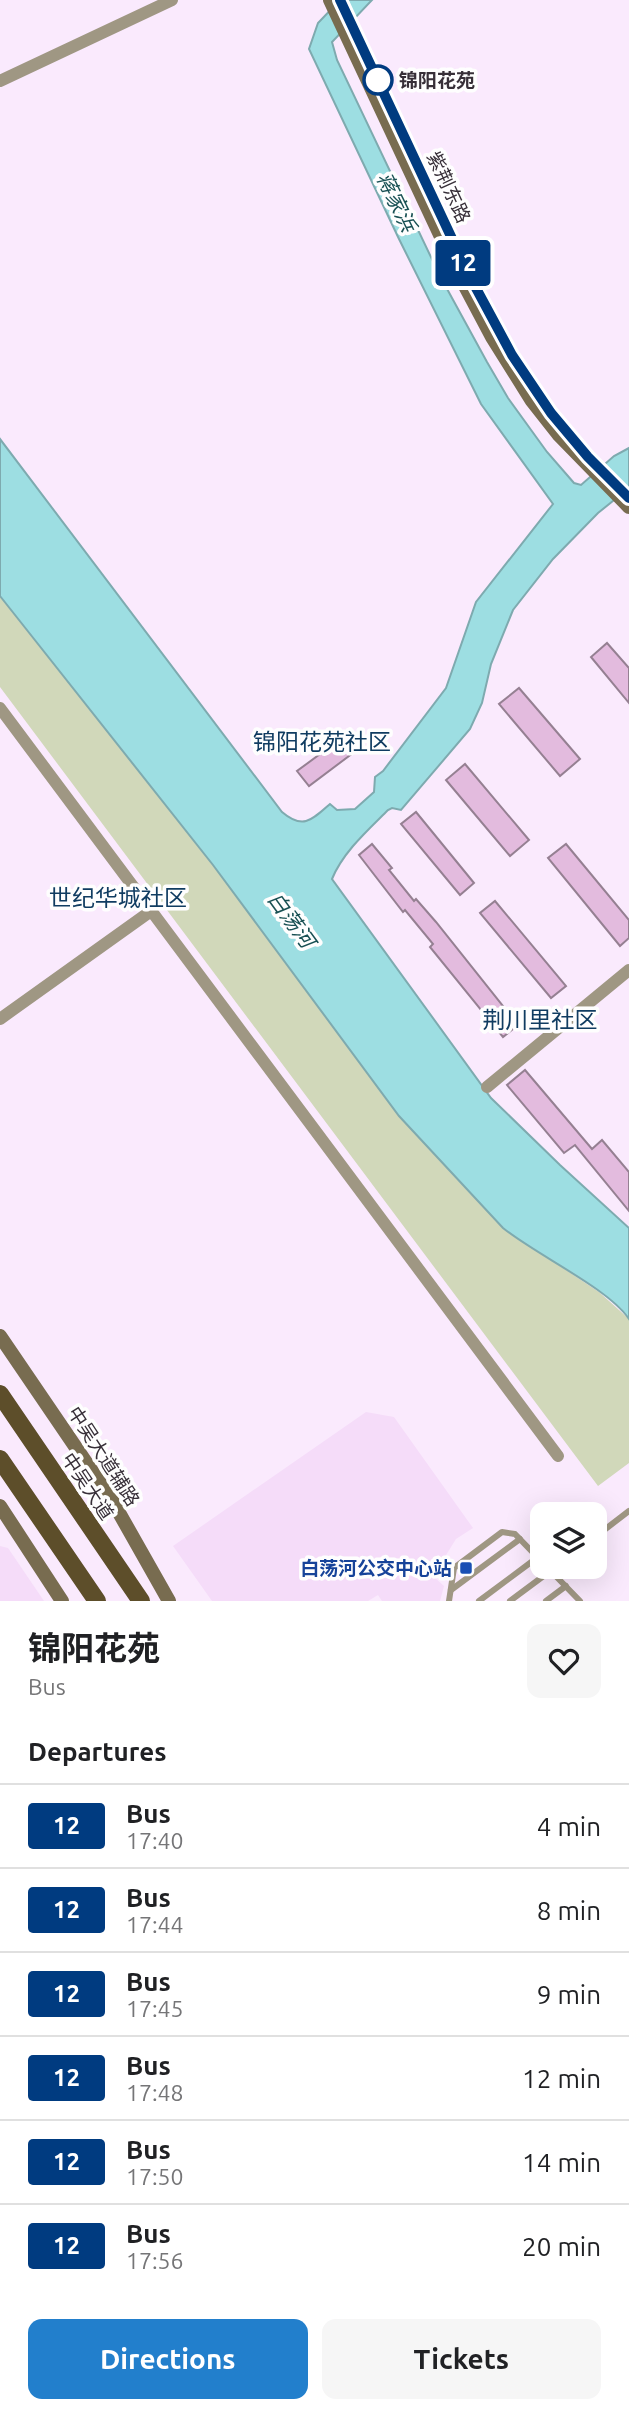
<!DOCTYPE html>
<html lang="en">
<head>
<meta charset="utf-8">
<style>
	:root { --surface:#fff; --page:#f6f6f6; --text:#202124; --muted:#757577; --line:#e0e0e0; --accent:#227fcc }
	body { margin:0; font-family:Ubuntu,"Noto Sans SC",sans-serif; background:var(--page); color:var(--text); height:100vh; display:flex; flex-direction:column; font-size:26px; white-space:nowrap }
	* { box-sizing:border-box; margin:0 }
	p { font-size:23px; color:var(--muted) }
	.icon { flex:none; width:38px; height:38px; fill:none; stroke:currentColor; stroke-width:2; stroke-linecap:round; stroke-linejoin:round }
	.map { position:relative; height:1601px; overflow:hidden }
	.sheet { display:flex; flex-direction:column; background:var(--surface); flex:1 }
	.sheet>* { flex:none }
	.badge { padding:0 14px; border-radius:5px; font-size:24px; line-height:46px }
	.buttons { position:absolute; left:530px; top:1502px; display:grid; gap:14px }
	.buttons a { display:grid; place-items:center; width:77px; height:77px; border-radius:14px; background:var(--surface); box-shadow:0 7px 28px #0002; font-size:35px }
	.map>.badge { position:absolute; translate:-50% -50%; box-shadow:0 0 0 4px #fff }
	h2 { padding:0 28px; font-size:26px; line-height:63px }
	.round { display:grid; place-items:center; flex:none; width:74px; height:74px; border-radius:14px; background:var(--page) }
	.overview { display:flex; align-items:center; justify-content:space-between; height:119px; padding:0 28px }
	h1 { font-size:33px; font-weight:700; line-height:52px }
	.cta { display:flex; gap:14px; margin-top:auto; padding:14px 28px }
	.cta a { flex:1; height:80px; border-radius:14px; background:var(--accent); color:#fff; font-size:28px; font-weight:700; line-height:80px; text-align:center }
	.cta a+a { background:var(--page); color:var(--text) }
	ul { padding:0; list-style:none }
	li { display:flex; align-items:center; gap:21px; height:84px; padding:0 28px; border-top:2px solid var(--line) }
	li div { flex:1 }
	li b { display:block; font-size:26px }
	li em { font-style:normal }
	li .badge { min-width:77px; font-weight:700; text-align:center }
	.map>svg:first-child { display:block }
	.built { fill:#f5dcf9 }
	.green { fill:#d1d8ba }
	.water { fill:#9ddee2; stroke:#7eaaaf; stroke-width:2 }
	.building { fill:#e3bbde; stroke:#958092; stroke-width:2 }
	.lines { fill:none; stroke-linecap:round; stroke-linejoin:round }
	.lane { stroke:#9f9783; stroke-width:6 }
	.street { stroke:#9f9783; stroke-width:12 }
	.secondary { stroke:#786c50; stroke-width:14 }
	.primary { stroke:#5d4e2a; stroke-width:18 }
	.line-casing { stroke:#fff; stroke-width:16 }
	.line { stroke:#003b80; stroke-width:10 }
	.stop-dot { fill:#fff; stroke:#003b80; stroke-width:3.5 }
	.transit-dot { fill:#1a4fb4; stroke:#fefefe; stroke-width:2.5 }
	.labels { text-anchor:middle; stroke-width:7; stroke-linejoin:round; paint-order:stroke }
	.stop-label { font-size:19px; font-weight:bold; fill:#372f38; stroke:#fefefe; text-anchor:start }
	.street-label { font-size:19px; fill:#372f38; stroke:#fefefe }
	.transit-label { font-size:19px; font-weight:bold; fill:#164399; stroke:#fefefe; text-anchor:end }
	.water-label { font-size:21px; font-style:italic; fill:#195154; stroke:#fefefe }
	.quarter-label { font-size:23px; fill:#103c61; stroke:#fefefe }
</style>
</head>
<body>
<div class="map">
<svg width="629" height="1601" viewBox="0 0 629 1601">
	<rect width="100%" height="100%" fill="#faeafd"/>
	<!-- built -->
	<g class="built">
		<polygon points="366,1412 394,1417 473,1528 456,1539 433,1576 444,1586 440,1601 382,1601 378,1595 368,1601 212,1601 173,1546"/>
		<polygon points="0,1546 8,1548 44,1601 0,1601"/>
	</g>
	<!-- green -->
	<polygon class="green" points="0,596 213,865 399,1116 503,1228 599,1292 629,1319 629,1463 598,1486 0,687"/>
	<!-- water -->
	<path class="water" d="M 340,0 L 372,0 L 332,42 L 337,60 L 440,276 L 487,362 L 508,398 L 547,452 L 574,483 L 581,485 L 614,456 L 629,448 L 629,488 L 598,513 L 553,559 L 513,610 L 491,664 L 482,703 L 470,729 L 401,810 L 392,808 L 388,810 C 368,830 343,852 332,879 L 491,1098 L 560,1165 L 629,1228 L 629,1319 C 608,1288 536,1255 503,1228 L 399,1116 L 213,865 L 0,596 L 0,439 L 282,812 C 303,830 312,820 330,804 L 337,810 L 355,809 L 374,792 L 375,777 L 383,771 L 446,688 L 476,602 L 553,504 L 481,404 L 399,239 L 309,49 L 318,23 Z"/>
	<!-- building -->
	<g class="building">
		<polygon points="607,643 629,668 629,703 591,657"/>
		<polygon points="519,688 580,759 560,776 499,704"/>
		<polygon points="350,732 361,747 309,786 297,771"/>
		<polygon points="465,764 529,840 510,856 446,780"/>
		<polygon points="416,812 474,883 460,895 401,824"/>
		<polygon points="372,844 392,868 389,870 414,901 416,899 436,922 518,1025 503,1037 430,947 433,944 405,910 403,912 359,855"/>
		<polygon points="566,844 629,920 629,938 620,946 548,858"/>
		<polygon points="495,901 566,986 551,998 480,913"/>
		<polygon points="525,1070 592,1149 602,1140 629,1172 629,1211 575,1145 564,1153 507,1085"/>
	</g>
	<g class="lines">
		<!-- lane -->
		<g class="lane">
			<polyline points="595,1537 629,1511"/>
			<polyline points="546,1566 580,1601"/>
			<polyline points="451,1590 520,1539"/>
			<polyline points="449,1601 454,1568 502,1532 515,1534 542,1562"/>
			<polyline points="479,1601 538,1557"/>
			<polyline points="510,1601 557,1566"/>
			<polyline points="546,1601 566,1586"/>
		</g>
		<!-- street -->
		<g class="street">
			<polyline points="0,81 172,0"/>
			<polyline points="0,708 558,1456"/>
			<polyline points="0,1019 151,911"/>
			<polyline points="487,1087 629,970"/>
		</g>
		<!-- secondary -->
		<g class="secondary">
			<polyline points="330,0 457,271 492,337 532,401 558,434 629,507"/>
			<polyline points="0,1336 113,1502 169,1601"/>
			<polyline points="0,1506 62,1601"/>
		</g>
		<!-- primary -->
		<g class="primary">
			<polyline points="0,1394 141,1601"/>
			<polyline points="0,1459 97,1601"/>
		</g>
	</g>
	<g class="lines">
		<defs>
			<polyline id="line" points="340,0 470,277 512,355 551,413 588,457 629,498"/>
		</defs>
		<!-- line casing -->
		<use href="#line" class="line-casing"/>
		<!-- line -->
		<use href="#line" class="line"/>
	</g>
	<!-- markers -->
	<circle class="stop-dot" cx="378" cy="80" r="14"/>
	<rect class="transit-dot" x="459" y="1561" width="14" height="14" rx="3.5"/>
	<g class="labels">
		<!-- stop labels -->
		<g class="stop-label">
			<text x="399" y="87">锦阳花苑</text>
		</g>
		<!-- street labels -->
		<g class="street-label">
			<text transform="translate(449 187) rotate(65)" y="7">紫荆东路</text>
			<text transform="translate(104 1456) rotate(57)" y="7">中吴大道辅路</text>
			<text transform="translate(88 1486) rotate(56)" y="7">中吴大道</text>
		</g>
		<!-- transit labels -->
		<g class="transit-label">
			<text x="452" y="1575">白荡河公交中心站</text>
		</g>
		<!-- water labels -->
		<g class="water-label">
			<text transform="translate(396 202) rotate(64)" y="7">蒋家浜</text>
			<text transform="translate(291 920) rotate(54)" y="7">白荡河</text>
		</g>
		<!-- quarter labels -->
		<g class="quarter-label">
			<text x="322" y="750">锦阳花苑社区</text>
			<text x="118" y="906">世纪华城社区</text>
			<text x="540" y="1028">荆川里社区</text>
		</g>
	</g>
</svg>
<div class="buttons">
<a><svg class="icon" aria-label="layers" viewBox="0 0 24 24"><path d="M12 4l9 5-9 5-9-5zM3 14l9 5 9-5"/></svg></a>
</div>
<b class="badge" style="left:463px;top:263px;background:#003b80;color:#fff">12</b>
</div>
<section class="sheet">
<div class="overview"><div><h1>锦阳花苑</h1><p>Bus</p></div><a class="round"><svg class="icon" aria-label="heart" viewBox="0 0 24 24"><path d="M12 20l-8-8c-3-5 5-10 8-4 3-6 11-1 8 4z"/></svg></a></div>
<h2>Departures</h2>
<ul>
<li><span class="badge" style="background:#003b80;color:#fff">12</span><div><b>Bus</b><p>17:40</p></div><em>4 min</em></li>
<li><span class="badge" style="background:#003b80;color:#fff">12</span><div><b>Bus</b><p>17:44</p></div><em>8 min</em></li>
<li><span class="badge" style="background:#003b80;color:#fff">12</span><div><b>Bus</b><p>17:45</p></div><em>9 min</em></li>
<li><span class="badge" style="background:#003b80;color:#fff">12</span><div><b>Bus</b><p>17:48</p></div><em>12 min</em></li>
<li><span class="badge" style="background:#003b80;color:#fff">12</span><div><b>Bus</b><p>17:50</p></div><em>14 min</em></li>
<li><span class="badge" style="background:#003b80;color:#fff">12</span><div><b>Bus</b><p>17:56</p></div><em>20 min</em></li>
</ul>
<div class="cta"><a>Directions</a><a>Tickets</a></div>
</section>
</body>
</html>
